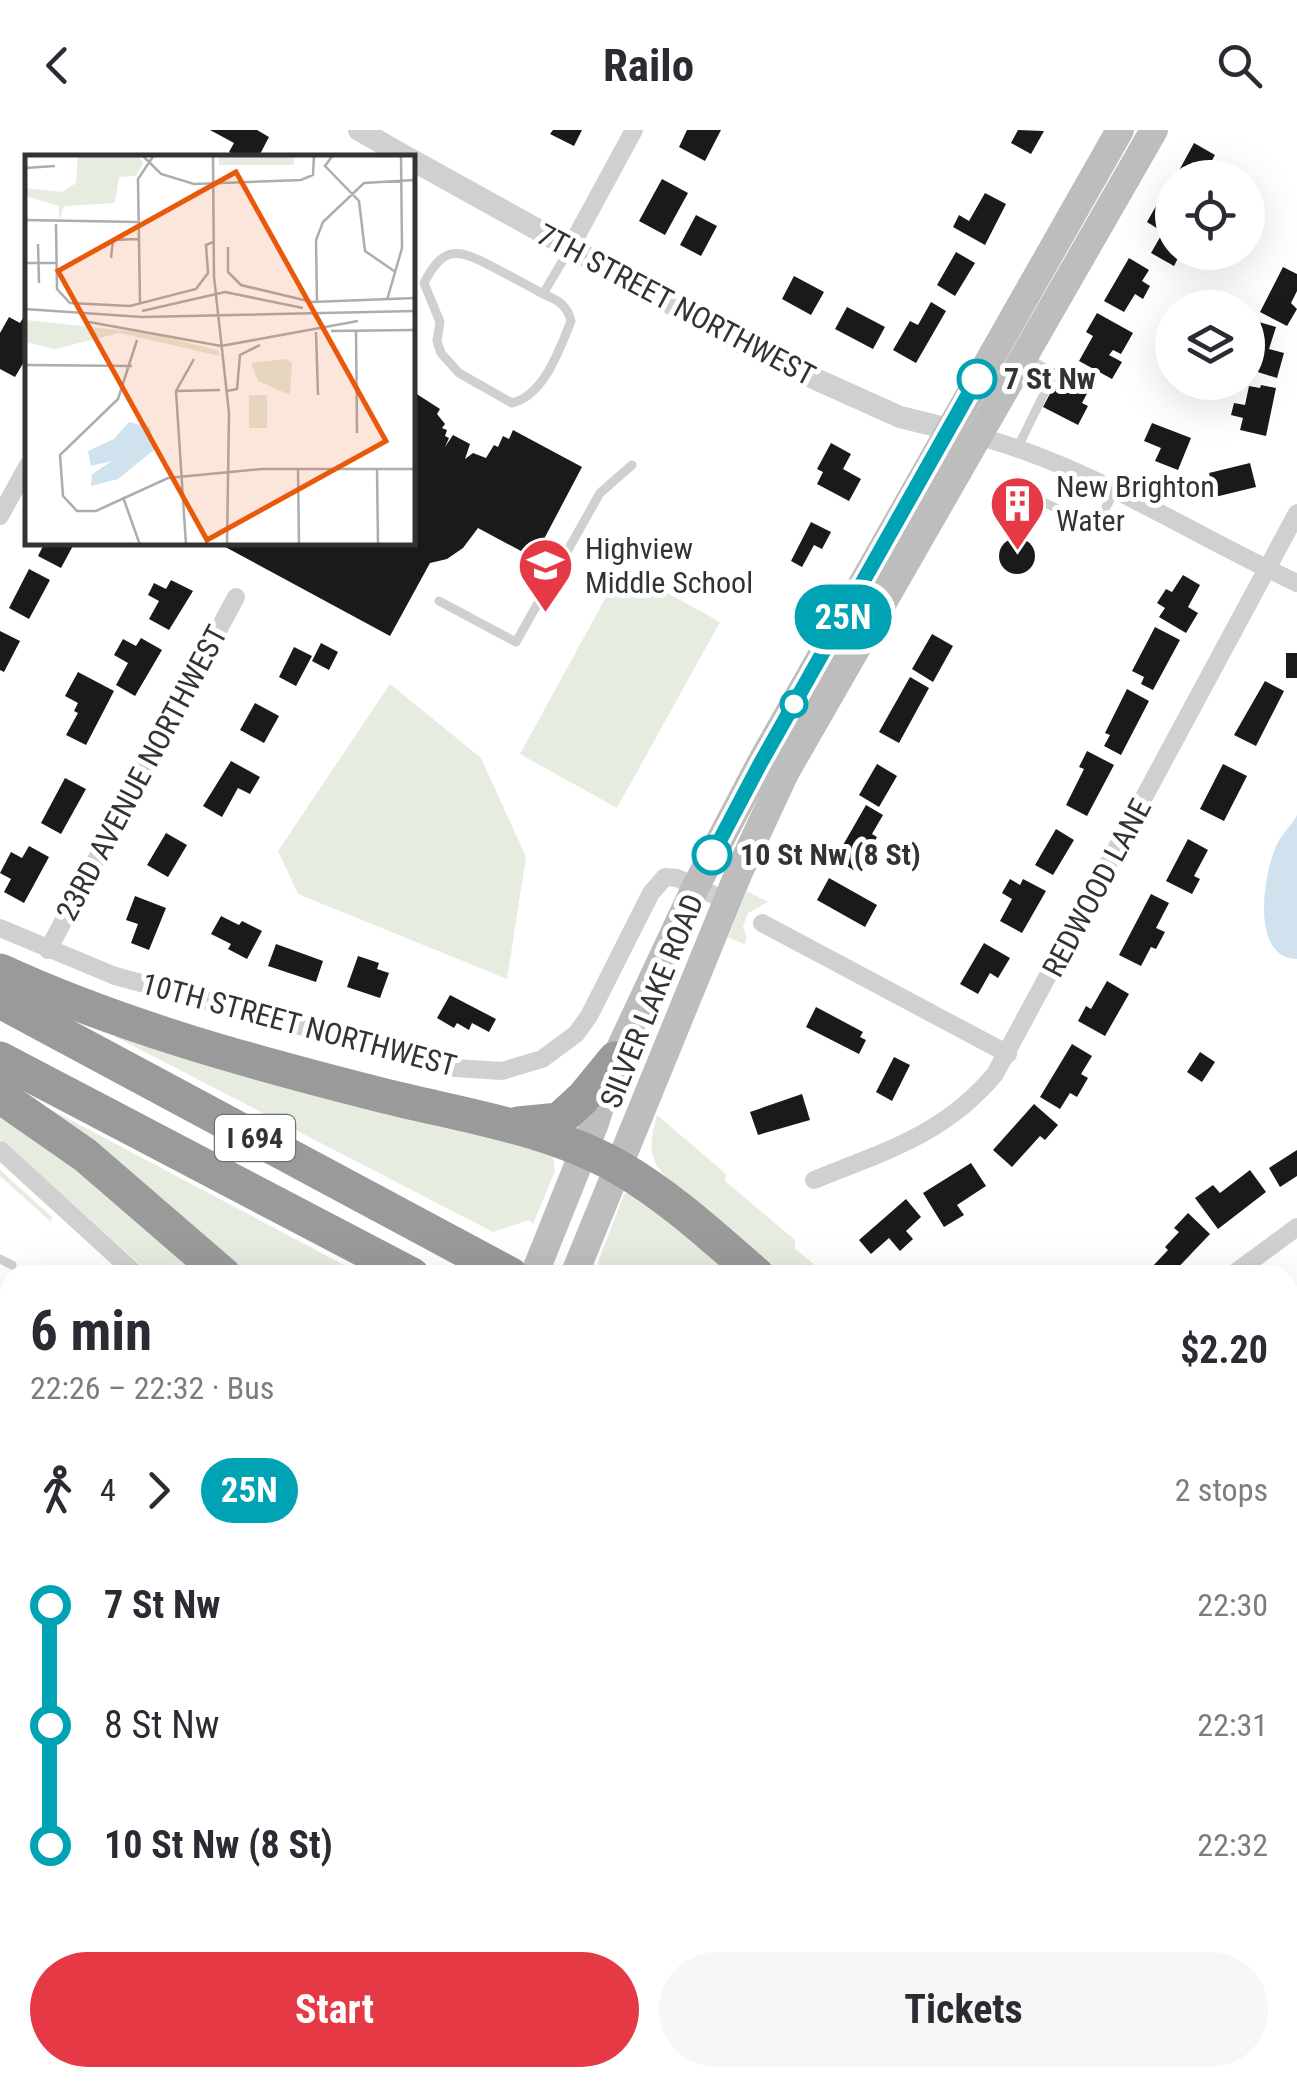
<!DOCTYPE html>
<html lang="en">
<head>
<meta charset="utf-8">
<style>
	:root { --surface:#fff; --page:#f7f7f7; --text:#2b2b33; --muted:#7c7c81; --accent:#e63946 }
	body { margin:0; font-family:"Roboto Condensed",sans-serif; background:var(--page); color:var(--text); height:100vh; display:flex; flex-direction:column; font-size:38px; white-space:nowrap }
	* { box-sizing:border-box; margin:0 }
	p { font-size:32px; color:var(--muted) }
	.icon { flex:none; width:55px; height:55px; fill:none; stroke:currentColor; stroke-width:2; stroke-linecap:round; stroke-linejoin:round }
	.map { position:relative; flex:1; overflow:hidden }
	.sheet { position:absolute; left:0px; top:1135px; width:1298px; height:822px; display:flex; flex-direction:column; background:var(--surface); border-radius:30px 30px 0 0; box-shadow:0 10px 40px #0002 }
	.sheet>* { flex:none }
	.badge { padding:0 20px; border-radius:32px; font-size:35px; line-height:65px }
	.tools { position:absolute; left:1155px; top:30px; display:grid; gap:20px }
	.tools a { display:grid; place-items:center; width:110px; height:110px; border-radius:50%; background:var(--surface); box-shadow:0 10px 40px #0002; font-size:50px }
	.map>.badge { position:absolute; translate:-50% -50%; box-shadow:0 0 0 5px #fff }
	.legs { display:flex; align-items:center; gap:15px; height:110px; padding:0 30px; font-size:32px }
	.legs p { margin-inline-start:auto }
	.head { display:flex; align-items:center; justify-content:space-between; height:170px; padding:0 30px }
	h1 { font-size:55px; font-weight:700; line-height:75px }
	.primary-button { display:flex; gap:20px; margin-top:auto; padding:20px 30px }
	.primary-button a { flex:1; height:115px; border-radius:60px; background:var(--accent); color:#fff; font-size:40px; font-weight:700; line-height:115px; text-align:center }
	.primary-button a+a { background:var(--page); color:var(--text) }
	ul { padding:0 30px; list-style:none }
	li { display:flex; align-items:center; gap:35px; height:120px; font-size:38px }
	li i { display:grid; place-items:center; width:15px; height:100%; margin:0 12px; background:currentColor }
	li i::after { content:''; width:25px; height:25px; margin:-12px; border:8px solid; border-radius:50%; background:var(--surface) }
	li p { margin-inline-start:auto }
	li:first-child i { background:linear-gradient(#0000 50%,currentColor 0) }
	li:last-child i { background:linear-gradient(currentColor 50%,#0000 0) }
	header { display:flex; justify-content:space-between; align-items:center; height:130px; padding:0 30px; background:var(--surface); font-size:45px; font-weight:700 }
	.map>svg:first-child { display:block }
	.green { fill:#e6ecdf }
	.water { fill:#cfe2ee }
	.building { fill:#1a1a1a }
	.lines { fill:none; stroke-linecap:round; stroke-linejoin:round }
	.service { stroke:#d0d0d0; stroke-width:9 }
	.minor { stroke:#d0d0d0; stroke-width:18 }
	.tertiary { stroke:#d0d0d0; stroke-width:22 }
	.secondary { stroke:#bdbdbd; stroke-width:28 }
	.motorway { stroke:#9a9a9a; stroke-width:35 }
	.line-1-casing { stroke:#fff; stroke-width:22 }
	.line-1 { stroke:#00a3b4; stroke-width:15 }
	.stop-1-dot { fill:#fff; stroke:#00a3b4; stroke-width:5 }
	.labels { text-anchor:middle; stroke-width:10; stroke-linejoin:round; paint-order:stroke }
	.shield { fill:#fff; stroke:#707070; stroke-width:2.5 }
	.shield-label { font-size:28px; font-weight:bold; fill:#333 }
	.street-label { font-size:30px; fill:#333; stroke:#fff }
	.stop-label { font-size:30px; font-weight:bold; fill:#333; stroke:#fff; text-anchor:start }
	.poi-label { font-size:30px; fill:#333; stroke:#fff; text-anchor:start }
	.inset-road { fill:none; stroke:#adadad; stroke-width:2.5 }
	.view { fill:#e8590c; fill-opacity:0.15; stroke:#e8590c; stroke-width:5 }
	.inset-edge { fill:none; stroke:#333; stroke-width:5 }
</style>
</head>
<body>
<header><svg class="icon" aria-label="back" viewBox="0 0 24 24"><path d="M15 5l-7 7 7 7"/></svg>Railo<svg class="icon" aria-label="search" viewBox="0 0 24 24"><circle cx="10" cy="10" r="6"/><path d="M15 15l6 6"/></svg></header>
<div class="map">
<svg width="1297" height="1956" viewBox="0 0 1297 1956">
	<rect width="100%" height="100%" fill="#fff"/>
	<!-- green -->
	<g class="green">
		<polygon points="622,438 720,492 617,678 520,624"/>
		<polygon points="390,554 481,628 526,727 507,849 298,764 278,721"/>
		<polygon points="747,761 768,772 748,783 743,796 747,808 744,814 728,807"/>
		<polygon points="119,899 553,1026 555,1041 533,1094 529,1090 493,1102 116,907"/>
		<polygon points="29,968 363,1145 245,1145"/>
		<polygon points="0,977 25,991 200,1145 152,1145 0,1009"/>
		<path d="M 657,985 L 726,1044 L 725,1051 L 795,1110 L 795,1119 L 827,1145 L 784,1145 L 665,1046 C 646,1026 651,1009 657,985 Z"/>
		<polygon points="0,1040 52,1087 51,1092 0,1046"/>
		<polygon points="630,1061 734,1145 610,1145 598,1134 599,1129 624,1065"/>
		<polygon points="1288,1467 1297,1472 1297,1551 1288,1545"/>
	</g>
	<!-- water -->
	<path class="water" d="M 1297,685 L 1297,829 C 1251,828 1263,748 1275,719 C 1279,706 1291,697 1297,685 Z"/>
	<!-- building -->
	<g class="building">
		<polygon points="210,0 257,0 269,7 258,28 245,23 238,28 229,22 234,13"/>
		<polygon points="553,0 582,0 574,16 550,4"/>
		<polygon points="687,0 721,0 705,31 679,17"/>
		<polygon points="1018,0 1044,1 1031,24 1011,13"/>
		<polygon points="1194,13 1215,25 1202,48 1175,48"/>
		<polygon points="662,49 688,63 665,105 639,91"/>
		<polygon points="985,63 1006,74 985,115 953,97 959,85 969,91"/>
		<polygon points="1160,69 1172,76 1172,122 1181,122 1174,136 1151,123 1163,102 1147,92"/>
		<polygon points="696,85 717,96 701,126 680,115"/>
		<polygon points="956,122 975,133 955,166 937,155"/>
		<polygon points="1129,128 1149,140 1142,151 1150,156 1143,169 1135,164 1124,182 1104,171"/>
		<polygon points="1283,137 1297,144 1297,161 1291,173 1297,179 1287,196 1260,182"/>
		<polygon points="794,146 824,162 811,185 782,169"/>
		<polygon points="931,172 946,181 916,233 893,220 910,191 918,195"/>
		<polygon points="847,177 885,197 873,219 835,199"/>
		<polygon points="28,180 28,225 15,247 0,239 0,203 9,187 20,193"/>
		<polygon points="1097,183 1133,203 1121,224 1113,220 1109,225 1122,232 1112,249 1079,231 1093,206 1086,202"/>
		<polygon points="1255,191 1276,197 1269,219 1284,223 1277,248 1248,239 1248,217"/>
		<polygon points="1074,244 1092,254 1082,273 1088,276 1078,295 1043,277 1054,256 1065,261"/>
		<polygon points="1261,255 1276,258 1266,306 1240,300 1243,288 1231,285 1234,273 1245,275 1249,256 1260,258"/>
		<polygon points="412,261 440,279 437,284 445,294 442,298 447,300 445,306 449,308 445,317 453,305 470,314 465,329 473,323 486,328 494,315 498,317 503,306 509,309 513,300 582,337 534,428 478,398 463,418 447,429 430,433 390,506 216,412 412,412"/>
		<polygon points="1152,293 1191,308 1178,340 1155,331 1161,318 1144,311"/>
		<polygon points="831,313 851,324 843,339 861,349 849,371 817,354 823,342 817,339"/>
		<polygon points="1250,333 1256,357 1215,367 1209,343"/>
		<polygon points="999,361 1018,372 1011,387 991,376"/>
		<polygon points="811,392 831,402 822,419 814,415 802,437 791,431"/>
		<circle cx="1017" cy="426" r="18"/>
		<polygon points="45,412 75,412 61,438 38,426"/>
		<polygon points="29,439 50,450 29,489 9,478"/>
		<polygon points="1183,445 1200,455 1188,477 1198,483 1186,503 1159,487 1165,478 1157,473 1166,459 1172,462"/>
		<polygon points="171,450 193,461 169,500 149,489 159,471 148,465 154,453 166,459"/>
		<polygon points="1155,497 1180,510 1153,560 1141,554 1144,547 1132,541"/>
		<polygon points="0,501 20,511 4,542 0,540"/>
		<polygon points="932,504 953,516 933,552 912,539"/>
		<polygon points="141,508 162,520 135,566 116,555 128,533 114,525 123,509 136,516"/>
		<polygon points="321,513 338,522 329,540 312,531"/>
		<polygon points="294,517 312,526 296,556 279,547"/>
		<rect x="1286" y="523" width="11" height="25"/>
		<polygon points="78,542 114,561 86,615 66,605 78,583 74,581 78,573 65,566"/>
		<polygon points="910,547 929,558 899,613 879,602"/>
		<polygon points="1265,551 1284,561 1256,616 1234,605"/>
		<polygon points="1127,559 1149,571 1121,625 1104,616 1110,605 1105,603"/>
		<polygon points="255,573 279,586 264,613 240,600"/>
		<polygon points="1087,621 1114,635 1087,686 1066,675 1084,639 1079,637"/>
		<polygon points="231,631 260,647 250,664 238,658 222,687 203,676"/>
		<polygon points="877,634 897,646 879,677 859,665"/>
		<polygon points="1223,634 1247,646 1224,691 1200,679"/>
		<polygon points="65,648 86,659 61,704 41,693"/>
		<polygon points="866,675 883,685 872,704 877,707 857,742 835,729"/>
		<polygon points="1056,699 1074,710 1053,745 1035,735"/>
		<polygon points="166,703 187,715 168,747 147,735"/>
		<polygon points="1188,709 1208,720 1194,746 1200,749 1192,764 1166,751"/>
		<polygon points="29,716 49,727 24,773 4,762 11,749 0,743 11,722 22,728"/>
		<polygon points="829,748 877,775 865,797 817,770"/>
		<polygon points="1010,749 1020,755 1023,749 1046,761 1022,803 1000,791 1012,769 1002,763"/>
		<polygon points="1151,764 1169,773 1156,798 1165,802 1156,819 1151,817 1141,836 1119,825"/>
		<polygon points="135,766 166,778 149,820 131,813 138,794 126,790"/>
		<polygon points="221,786 239,795 242,791 262,801 247,829 228,819 231,814 211,804"/>
		<polygon points="984,813 1010,828 998,848 990,843 978,864 960,854"/>
		<polygon points="276,814 323,831 316,852 268,836"/>
		<polygon points="358,826 379,833 377,839 389,843 380,868 347,857"/>
		<polygon points="1107,851 1129,864 1105,906 1078,891 1086,876 1091,879"/>
		<polygon points="450,865 496,889 489,902 472,893 469,900 457,893 454,898 437,888"/>
		<polygon points="816,877 863,902 860,907 866,910 859,924 806,897"/>
		<polygon points="1072,914 1092,926 1081,944 1088,948 1077,967 1070,963 1060,979 1040,967"/>
		<polygon points="1200,922 1215,932 1202,952 1187,942"/>
		<polygon points="894,927 910,935 892,971 876,962"/>
		<polygon points="802,964 810,990 758,1005 750,982"/>
		<polygon points="1034,974 1058,995 1045,1010 1040,1006 1012,1037 993,1020"/>
		<polygon points="1297,1020 1297,1046 1280,1057 1269,1038"/>
		<polygon points="971,1033 986,1056 957,1075 964,1085 944,1097 923,1063"/>
		<polygon points="1250,1040 1266,1062 1218,1099 1195,1068 1213,1055 1220,1063"/>
		<polygon points="906,1069 921,1087 906,1101 913,1109 900,1121 889,1108 871,1124 859,1110"/>
		<polygon points="1188,1083 1210,1104 1171,1145 1158,1145 1151,1138 1168,1120 1165,1117 1179,1102 1174,1098"/>
		<polygon points="1288,1163 1297,1172 1297,1197 1288,1206"/>
		<polygon points="10,1205 10,1349 0,1344 0,1225"/>
		<polygon points="0,1521 10,1526 10,1538 0,1558"/>
		<polygon points="1289,1830 1297,1834 1297,1848 1288,1843"/>
		<polygon points="4,1941 10,1948 21,1948 37,1956 0,1956"/>
		<polygon points="766,1948 809,1948 826,1956 762,1956"/>
		<polygon points="941,1948 982,1948 977,1956 936,1956"/>
		<polygon points="1142,1948 1152,1948 1166,1955 1170,1948 1215,1948 1210,1956 1138,1956"/>
	</g>
	<g class="lines">
		<!-- service -->
		<g class="service">
			<path d="M 543,164 C 558,170 567,175 571,191 C 560,218 544,266 512,273 L 459,243 L 441,223 L 437,211 L 440,192 L 424,153 C 444,114 459,119 493,137 C 510,146 527,155 543,164 L 569,120"/>
			<polyline points="1018,317 1054,243 1027,228"/>
			<polyline points="1010,356 1095,397 1115,361"/>
			<polyline points="439,471 516,512 600,363 632,335"/>
			<polyline points="0,1129 12,1135"/>
			<polyline points="0,1379 10,1383"/>
			<polyline points="0,1487 10,1492"/>
			<polyline points="0,1623 10,1605"/>
			<polyline points="0,1812 10,1817"/>
			<polyline points="1288,1879 1297,1876"/>
			<polyline points="0,1926 9,1931"/>
			<polyline points="40,1948 56,1956"/>
			<polyline points="458,1948 473,1956"/>
			<polyline points="554,1948 570,1956"/>
			<polyline points="392,1956 396,1948"/>
			<polyline points="615,1956 620,1948"/>
			<polyline points="1030,1956 1035,1948"/>
			<polyline points="1083,1956 1087,1948"/>
			<polyline points="1246,1956 1250,1948"/>
		</g>
		<!-- minor -->
		<g class="minor">
			<polyline points="570,118 634,0"/>
			<path d="M 969,304 C 1086,333 1188,403 1297,453"/>
			<polyline points="0,386 28,335"/>
			<polyline points="762,793 1008,924"/>
			<polyline points="0,798 115,846 455,938 502,941 542,929 576,904 589,886 651,763 665,747 677,748 727,771"/>
			<polyline points="48,820 236,467"/>
			<polyline points="0,1020 137,1145"/>
			<path d="M 814,1050 C 885,1021 944,1005 995,944 L 1297,383"/>
			<polyline points="1232,1145 1297,1097"/>
			<polyline points="1288,1300 1297,1306"/>
			<polyline points="1288,1717 1297,1723"/>
			<polyline points="861,1948 879,1956"/>
			<polyline points="715,1956 720,1948"/>
			<polyline points="898,1956 913,1948"/>
		</g>
		<!-- tertiary -->
		<g class="tertiary">
			<polyline points="359,0 408,28"/>
			<polyline points="412,30 771,229 900,287 949,299"/>
			<polyline points="0,1875 10,1881"/>
		</g>
		<!-- secondary -->
		<g class="secondary">
			<polyline points="534,1145 595,993 615,929 696,756 760,634 1120,0"/>
			<polyline points="574,1145 739,742 785,643 1154,0"/>
			<polyline points="135,1956 140,1948"/>
			<polyline points="169,1956 174,1948"/>
		</g>
		<!-- motorway -->
		<g class="motorway">
			<path d="M 0,841 C 122,897 251,932 381,965 C 460,985 548,997 620,1038 C 670,1067 713,1107 757,1145"/>
			<polyline points="0,871 511,1145"/>
			<polyline points="0,929 412,1145"/>
			<polyline points="0,966 85,1025 224,1145"/>
			<polyline points="518,994 559,990 583,968 615,929"/>
			<polyline points="1288,1579 1297,1585"/>
			<polyline points="1288,1633 1297,1640"/>
		</g>
	</g>
	<g class="lines">
		<defs>
			<polyline id="line-1" points="712,725 760,634 977,249"/>
		</defs>
		<!-- line-1 casing -->
		<use href="#line-1" class="line-1-casing"/>
		<!-- line-1 -->
		<use href="#line-1" class="line-1"/>
	</g>
	<!-- icons -->
	<defs>
		<symbol id="building-pin" viewBox="-11 -11 22 30"><path d="M0 17L-7.5 6A9.5 9.5 0 1 1 7.5 6Z" fill="#e63946" stroke="#fff"/><path d="M-4-6H4V6H1V3H-1V6H-4ZM-2.5-4.3h1.7v1.8h-1.7ZM.8-4.3h1.7v1.8H.8ZM-2.5-1h1.7V.8h-1.7ZM.8-1h1.7V.8H.8Z" fill="#fff"/></symbol>
		<symbol id="school-pin" viewBox="-11 -11 22 30"><path d="M0 17L-7.5 6A9.5 9.5 0 1 1 7.5 6Z" fill="#e63946" stroke="#fff"/><path d="M0-5L7-2L0 1L-7-2ZM-4 1L0 2.5L4 1V4Q0 6-4 4Z" fill="#fff"/></symbol>
	</defs>
	<g fill-rule="evenodd">
		<use href="#building-pin" x="986" y="342" width="63" height="86"/>
		<use href="#school-pin" x="514" y="404" width="63" height="86"/>
	</g>
	<!-- markers -->
	<g class="stop-1-dot">
		<circle cx="977" cy="249" r="18"/>
		<circle cx="794" cy="574" r="12"/>
		<circle cx="712" cy="725" r="18"/>
	</g>
	<g class="labels">
		<!-- shield labels -->
		<rect class="shield" x="215" y="985" width="80" height="46" rx="8"/>
		<g class="shield-label">
			<text x="255" y="1018">I 694</text>
		</g>
		<!-- street labels -->
		<g class="street-label">
			<text transform="translate(676 175) rotate(28)" y="10">7TH STREET NORTHWEST</text>
			<text transform="translate(142 643) rotate(-62)" y="10">23RD AVENUE NORTHWEST</text>
			<text transform="translate(1097 758) rotate(-62)" y="10">REDWOOD LANE</text>
			<text transform="translate(652 871) rotate(-68)" y="10">SILVER LAKE ROAD</text>
			<text transform="translate(299 895) rotate(15)" y="10">10TH STREET NORTHWEST</text>
		</g>
		<!-- stop labels -->
		<g class="stop-label">
			<text x="1004" y="259">7 St Nw</text>
			<text x="740" y="735">10 St Nw (8 St)</text>
		</g>
		<!-- poi labels -->
		<g class="poi-label">
			<text x="1056" y="367">New Brighton<tspan x="1056" dy="34">Water</tspan></text>
			<text x="585" y="429">Highview<tspan x="585" dy="34">Middle School</tspan></text>
		</g>
	</g>
	<!-- overview -->
	<g transform="translate(25 25)">
		<rect width="390" height="390" fill="#fff"/>
		<path d="M 53,0 L 113,0 L 118,8 L 111,21 L 94,22 L 90,48 L 39,51 L 34,67 L 34,51 L 0,41 L 0,33 L 37,37 L 51,28 ZM 194,0 L 269,0 L 269,10 L 194,10 ZM 0,165 L 123,178 L 193,195 L 195,201 L 94,178 L 30,194 L 0,187 ZM 261,204 L 267,208 L 265,240 L 233,226 L 226,208 ZM 224,240 L 242,240 L 242,273 L 224,273 Z" fill="#e6ecdf"/>
		<path d="M 104,267 L 125,272 L 130,294 L 93,324 L 66,331 L 67,319 L 87,306 L 66,311 L 63,296 L 89,284 Z" fill="#cfe2ee"/>
		<path class="inset-road" d="M 117,0 L 136,19 L 169,29 L 276,25 L 288,20 L 289,0M 188,0 L 189,122 L 204,258 L 202,390M 218,0 L 260,0M 308,0 L 300,11 L 334,46 L 340,96 L 369,116M 0,13 L 30,11M 0,65 L 113,67M 31,69 L 32,134 L 45,148 L 105,151 L 171,134 L 183,118 L 181,90 L 188,87M 13,89 L 14,128M 203,92 L 203,117 L 216,130 L 287,147 L 390,143M 86,103 L 88,85 L 113,84M 0,108 L 32,108M 362,145 L 377,93 L 376,0M 292,147 L 291,85 L 298,67 L 339,28 L 390,25M 115,149 L 113,24 L 129,0M 0,154 L 117,162 L 390,156M 117,156 L 200,137 L 278,153M 64,167 L 196,191 L 333,166M 306,176 L 390,175M 331,176 L 332,278M 291,177 L 293,240M 112,185 L 93,244 L 35,300 L 38,341 L 52,356 L 71,356 L 143,323 L 237,314 L 390,314M 0,210 L 107,211M 152,236 L 195,235M 202,236 L 212,234 L 215,200 L 235,190M 273,314 L 274,390M 352,314 L 353,390M 98,342 L 115,390M 161,390 L 151,236 L 169,204"/>
		<path class="view" d="M 211,17 L 361,286 L 182,385 L 33,116 Z"/>
		<rect width="390" height="390" class="inset-edge"/>
	</g>
</svg>
<div class="tools">
<a><svg class="icon" aria-label="locate" viewBox="0 0 24 24"><circle cx="12" cy="12" r="6"/><path d="M12 2v4M12 18v4M2 12h4M18 12h4"/></svg></a>
<a><svg class="icon" aria-label="layers" viewBox="0 0 24 24"><path d="M12 4l9 5-9 5-9-5zM3 14l9 5 9-5"/></svg></a>
</div>
<b class="badge" style="left:843px;top:487px;background:#00a3b4;color:#fff">25N</b>
<section class="sheet">
<div class="head"><div><h1>6 min</h1><p>22:26 – 22:32 · Bus</p></div><b>$2.20</b></div>
<div class="legs"><svg class="icon" aria-label="walk" viewBox="0 0 24 24"><circle cx="13" cy="4" r="2"/><path d="M13 8l-2 6 4 7M11 14l-3 7M7 12l3-4h3l4 4"/></svg>4<svg class="icon" aria-label="forward" viewBox="0 0 24 24"><path d="M9 5l7 7-7 7"/></svg><b class="badge" style="background:#00a3b4;color:#fff">25N</b><p>2 stops</p></div>
<ul>
<li><i style="color:#00a3b4"></i><b>7 St Nw</b><p>22:30</p></li>
<li><i style="color:#00a3b4"></i><span>8 St Nw</span><p>22:31</p></li>
<li><i style="color:#00a3b4"></i><b>10 St Nw (8 St)</b><p>22:32</p></li>
</ul>
<div class="primary-button"><a>Start</a><a>Tickets</a></div>
</section>
</div>
</body>
</html>
